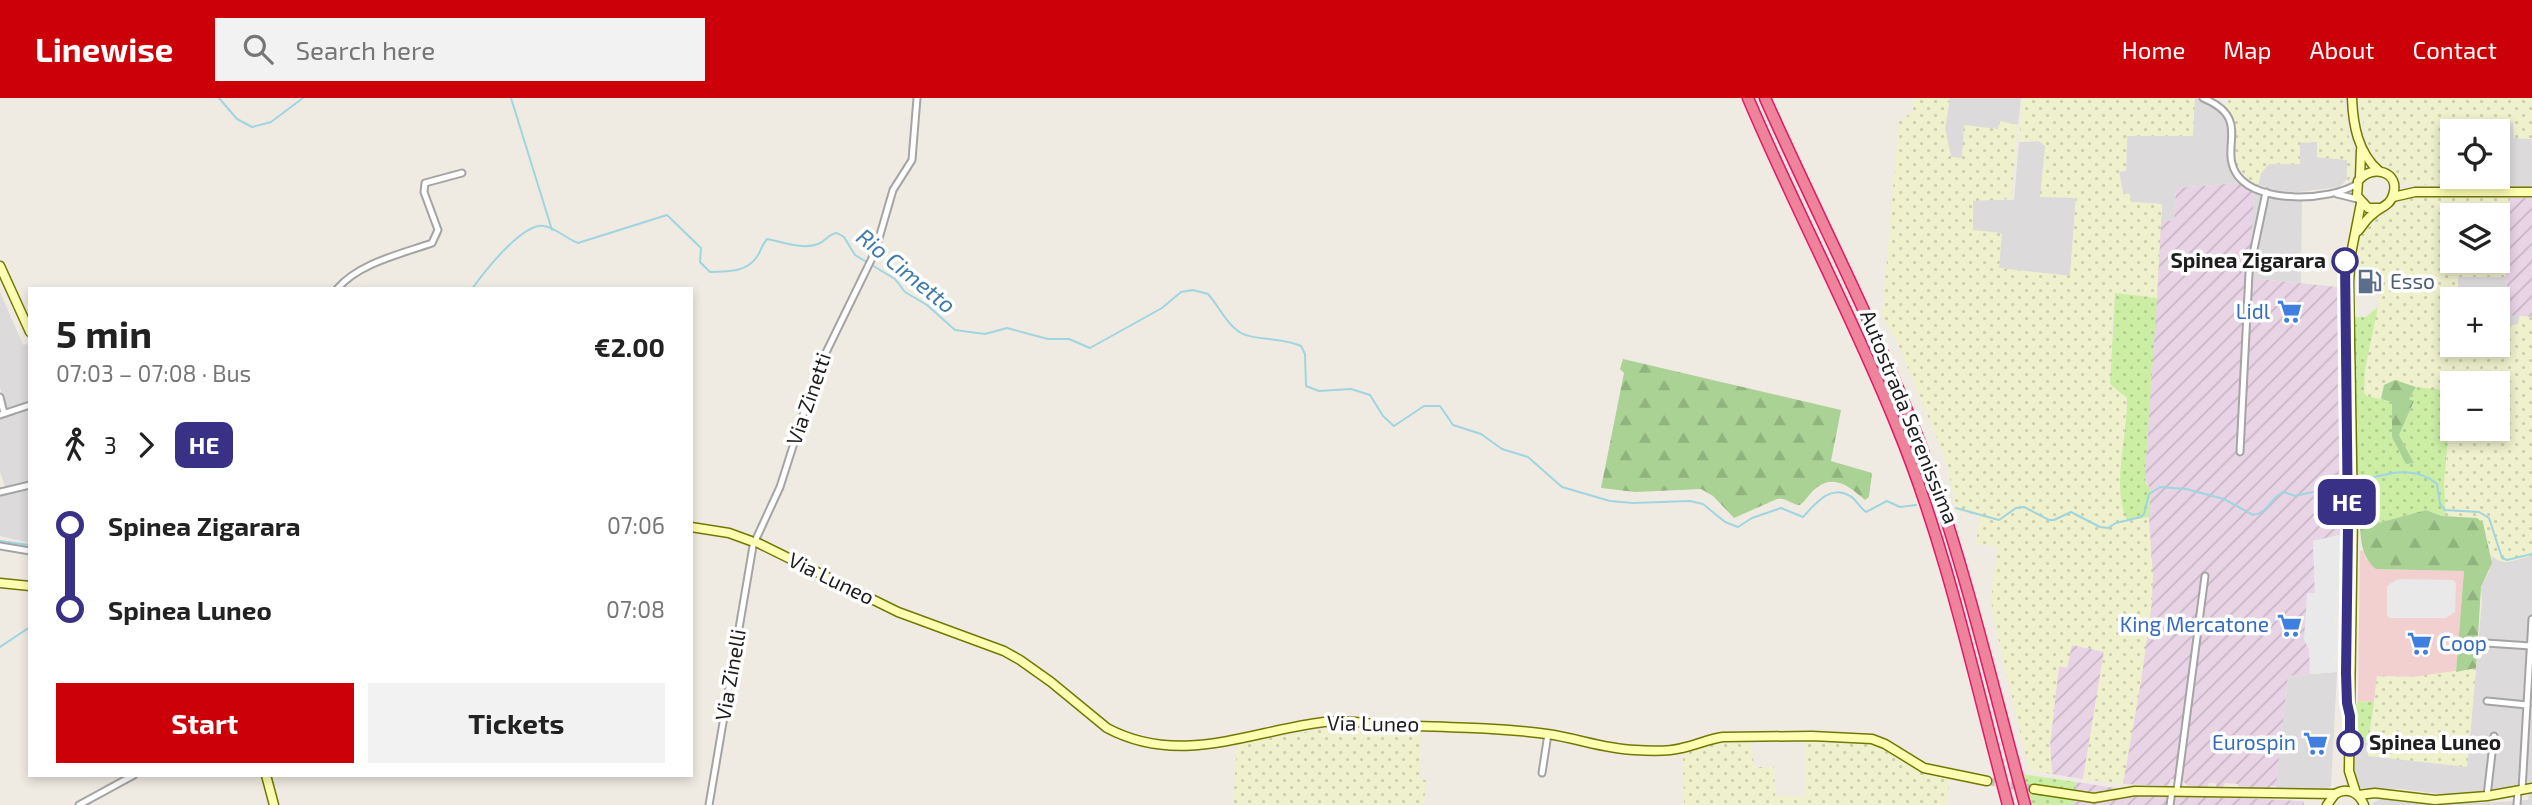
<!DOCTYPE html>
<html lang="en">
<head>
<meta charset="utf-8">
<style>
	:root { --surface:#fff; --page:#f2f2f2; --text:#222; --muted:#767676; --accent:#cb0008 }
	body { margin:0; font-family:"Exo 2",sans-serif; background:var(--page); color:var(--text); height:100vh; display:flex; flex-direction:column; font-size:26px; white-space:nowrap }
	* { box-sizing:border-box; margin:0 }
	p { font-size:23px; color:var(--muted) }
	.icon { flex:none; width:38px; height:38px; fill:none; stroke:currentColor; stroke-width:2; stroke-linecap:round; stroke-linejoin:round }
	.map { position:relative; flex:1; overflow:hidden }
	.details { position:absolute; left:28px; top:189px; width:665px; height:490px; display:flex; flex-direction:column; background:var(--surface); border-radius:0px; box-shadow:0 4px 10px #0003 }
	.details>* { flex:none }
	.badge { padding:0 14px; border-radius:10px; font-size:24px; line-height:46px }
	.controls { position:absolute; left:2440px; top:21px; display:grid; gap:14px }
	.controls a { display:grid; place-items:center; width:70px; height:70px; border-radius:0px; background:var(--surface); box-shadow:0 4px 10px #0003; font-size:35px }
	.map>.badge { position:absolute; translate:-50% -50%; box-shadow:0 0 0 4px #fff }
	.legs { display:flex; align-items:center; gap:10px; height:77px; padding:0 28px; font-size:23px }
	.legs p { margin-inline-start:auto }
	.headline { display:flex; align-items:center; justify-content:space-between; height:119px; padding:0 28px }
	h1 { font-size:38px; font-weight:700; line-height:52px }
	.primary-button { display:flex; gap:14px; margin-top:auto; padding:14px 28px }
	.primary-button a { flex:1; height:80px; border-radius:0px; background:var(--accent); color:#fff; font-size:28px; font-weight:700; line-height:80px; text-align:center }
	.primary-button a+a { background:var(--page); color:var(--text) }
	ul { padding:0 28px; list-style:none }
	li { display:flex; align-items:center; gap:24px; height:84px; font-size:26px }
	li i { display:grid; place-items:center; width:10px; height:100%; margin:0 9px; background:currentColor }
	li i::after { content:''; width:18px; height:18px; margin:-9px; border:5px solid; border-radius:50%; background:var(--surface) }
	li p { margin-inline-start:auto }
	li:first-child i { background:linear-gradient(#0000 50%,currentColor 0) }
	li:last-child i { background:linear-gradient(currentColor 50%,#0000 0) }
	header { display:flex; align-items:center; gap:42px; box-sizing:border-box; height:98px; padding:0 35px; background:var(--accent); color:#fff }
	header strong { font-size:33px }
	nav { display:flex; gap:38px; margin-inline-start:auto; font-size:24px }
	.search { width:490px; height:63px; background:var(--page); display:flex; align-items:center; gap:18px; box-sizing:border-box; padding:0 24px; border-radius:0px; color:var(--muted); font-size:26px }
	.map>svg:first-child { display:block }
	.residential { fill:#dcdada }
	.commercial { fill:#f2d0d0 }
	.industrial { fill:url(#industrial-furrows) }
	.farmland { fill:url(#farmland-dots); fill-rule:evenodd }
	.grass { fill:url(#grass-dots) }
	.forest { fill:url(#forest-firs) }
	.parking { fill:#e9e9e9 }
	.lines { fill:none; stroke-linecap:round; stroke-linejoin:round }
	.stream { stroke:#9fd5e1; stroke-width:2 }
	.secondary-tunnel { stroke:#c6c2bb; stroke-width:8; stroke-dasharray:8 4; stroke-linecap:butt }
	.street-casing { stroke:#a4a4a4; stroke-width:9 }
	.secondary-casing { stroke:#717900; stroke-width:11 }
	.highway-casing { stroke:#e71666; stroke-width:13 }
	.street { stroke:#fff; stroke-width:5 }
	.secondary { stroke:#fefeb2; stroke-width:8 }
	.highway { stroke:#ed849c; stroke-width:10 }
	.line-1-casing { stroke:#fff; stroke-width:16 }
	.line-1 { stroke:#393185; stroke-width:10 }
	.stop-1-dot { fill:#fff; stroke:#393185; stroke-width:3.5 }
	.labels { text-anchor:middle; stroke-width:7; stroke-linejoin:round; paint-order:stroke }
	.stop-label { font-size:21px; font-weight:bold; fill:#1d1d1d; stroke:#fff; text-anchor:end }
	.service-label { font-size:21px; fill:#4e5e75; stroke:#fff; text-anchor:start }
	.shop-label { font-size:21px; fill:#366cbe; stroke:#fff; text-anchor:end }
	.street-label { font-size:21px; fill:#1d1d1d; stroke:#fff }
	.water-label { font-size:23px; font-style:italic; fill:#407aad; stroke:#fff }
</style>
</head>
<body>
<header>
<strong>Linewise</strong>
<div class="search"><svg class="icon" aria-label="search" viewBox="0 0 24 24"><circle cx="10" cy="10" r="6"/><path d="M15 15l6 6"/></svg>Search here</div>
<nav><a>Home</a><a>Map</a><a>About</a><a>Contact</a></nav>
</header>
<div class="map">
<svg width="2532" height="707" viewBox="0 0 2532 707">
	<defs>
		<pattern id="industrial-furrows" width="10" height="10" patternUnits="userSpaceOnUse" patternTransform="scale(1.75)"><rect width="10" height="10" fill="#e9d4e6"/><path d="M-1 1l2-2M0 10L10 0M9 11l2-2" fill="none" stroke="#c7b6c5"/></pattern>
		<pattern id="farmland-dots" width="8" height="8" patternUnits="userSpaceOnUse" patternTransform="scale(1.75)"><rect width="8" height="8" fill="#eff0cc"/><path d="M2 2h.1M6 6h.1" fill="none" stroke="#cccdaf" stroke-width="1.8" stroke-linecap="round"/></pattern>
		<pattern id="grass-dots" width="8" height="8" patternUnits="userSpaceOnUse" patternTransform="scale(1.75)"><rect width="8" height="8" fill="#cbeea4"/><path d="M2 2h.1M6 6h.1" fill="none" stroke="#aecc8d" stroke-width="1.8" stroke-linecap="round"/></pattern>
		<pattern id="forest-firs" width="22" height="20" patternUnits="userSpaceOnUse" patternTransform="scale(1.75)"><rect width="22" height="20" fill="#a9d294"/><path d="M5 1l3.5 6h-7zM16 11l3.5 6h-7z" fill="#91b47f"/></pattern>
	</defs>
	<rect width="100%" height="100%" fill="#f0ebe2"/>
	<!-- residential -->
	<g class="residential">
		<polygon points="1950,0 2021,0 2018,27 2000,24 1998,31 1962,61 1951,59 1945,30"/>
		<polygon points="2195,0 2207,3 2220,11 2226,21 2230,69 2237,85 2176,90 2174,123 2161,123 2162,106 2131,104 2123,95 2119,73 2126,73 2127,38 2192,38"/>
		<polygon points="2458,23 2513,24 2514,40 2532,41 2532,89 2499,90 2497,33 2459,33"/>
		<polygon points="2039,43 2045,48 2076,99 2070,178 1999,170 1973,132 1973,102 2014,102 2019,44"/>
		<polygon points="2300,44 2318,44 2317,59 2347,62 2347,81 2342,87 2339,89 2298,94 2276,93 2258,87 2261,75 2269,66"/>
		<polygon points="2254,94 2267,104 2271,101 2302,102 2301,185 2248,180"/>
		<polygon points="2458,179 2506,179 2510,216 2520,218 2518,226 2506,229 2497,239 2497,201 2458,201"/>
		<polygon points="0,194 23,247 27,246 30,251 30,303 8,310 6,310 0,289"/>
		<polygon points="30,308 30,383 5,389 0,373 0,320"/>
		<polygon points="30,392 30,445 0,438 0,398"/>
		<polygon points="2492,458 2503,464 2532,458 2532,684 2482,693 2440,696 2401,691 2357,690 2352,681 2353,644 2368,645 2368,658 2469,652 2482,502 2481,489 2489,474"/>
		<polygon points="2337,574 2331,688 2326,692 2278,691 2276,688 2288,578"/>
		<polygon points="2529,695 2532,695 2532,707 2373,707 2373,704 2386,700 2432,706 2498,704 2528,702"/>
	</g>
	<!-- commercial -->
	<polygon class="commercial" points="2363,452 2366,461 2376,471 2464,473 2456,574 2413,579 2377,578 2374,604 2358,603 2360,453"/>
	<!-- industrial -->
	<g class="industrial">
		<polygon points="2237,85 2254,94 2249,180 2337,189 2340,437 2313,443 2315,496 2307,495 2310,576 2288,578 2276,688 2270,688 2269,692 2239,691 2238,686 2225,685 2222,690 2217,690 2215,685 2209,685 2207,690 2189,689 2182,682 2171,681 2168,688 2123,686 2152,503 2148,407 2151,392 2147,386 2145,377 2161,123 2174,123 2176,90"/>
		<polygon points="2510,100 2532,100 2532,219 2510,217 2506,179 2506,142"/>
		<polygon points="2071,547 2104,553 2083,681 2052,676 2050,646 2059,568 2067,570"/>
		<polygon points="2076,684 2162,697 2304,703 2304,707 2073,707"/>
	</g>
	<!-- farmland -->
	<g class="farmland">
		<polygon points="1914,0 1950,0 1945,30 1951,59 1962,60 1964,27 1998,31 2000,23 2018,27 2011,101 1973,103 1973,132 2002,135 1999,170 2070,178 2076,100 2040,99 2045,48 2039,43 2019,44 2023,0 2195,0 2193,38 2127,38 2126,73 2119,74 2123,95 2130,96 2131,104 2162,106 2157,200 2116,195 2113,205 2110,286 2127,300 2121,379 2127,422 2149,419 2153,479 2152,503 2141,584 2123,686 2083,681 2104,554 2072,547 2067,570 2059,568 2050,646 2052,676 2029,672 1993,518 1991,501 1997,449 1976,446 1980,418 1956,412 1947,365 1896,241 1882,218 1899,23 1913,14"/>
		<polygon points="2228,0 2344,0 2347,31 2356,68 2349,82 2343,86 2347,81 2347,62 2317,59 2317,44 2300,45 2300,66 2269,66 2261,75 2258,87 2242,79 2234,68 2231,20 2225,11"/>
		<polygon points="2358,0 2532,0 2532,41 2514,40 2513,24 2459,23 2459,33 2452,33 2452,79 2497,79 2498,60 2499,90 2408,86 2399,80 2388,69 2380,65 2369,51"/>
		<path d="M 2420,99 L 2510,100 L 2506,141 L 2506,179 L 2458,179 L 2458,201 L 2452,201 L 2452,247 L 2497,247 L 2497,239 L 2506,229 L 2518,226 L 2520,218 L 2532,219 L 2532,458 L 2508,464 L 2499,463 L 2492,458 L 2483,425 L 2472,419 L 2446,419 L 2444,386 L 2452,309 L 2452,331 L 2497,331 L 2497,285 L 2452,285 L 2452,293 L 2424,291 L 2395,282 L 2384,287 L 2381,301 L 2366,298 L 2364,295 L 2365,271 L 2378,209 L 2381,172 L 2356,168 L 2358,144 L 2365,127 L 2369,129 L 2376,120 L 2390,114 L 2402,102 ZM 2452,117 L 2497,117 L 2497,163 L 2452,163 Z"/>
		<polygon points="2476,570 2467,669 2368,658 2377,578 2413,579"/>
		<polygon points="1323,631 1421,635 1419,681 1426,682 1424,707 1233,707 1237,646"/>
		<polygon points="1805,638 1867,642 1889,652 1898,660 1920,672 1949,680 1948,707 1684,707 1683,654 1711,644 1751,641 1754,669 1774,669 1775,698 1805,698"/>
	</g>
	<!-- grass -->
	<g class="grass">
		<path d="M 2115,195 L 2157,200 L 2145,377 L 2146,386 L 2151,392 L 2149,419 L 2127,422 C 2111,389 2128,336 2127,300 L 2110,286 Z"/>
		<polygon points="2378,209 2365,271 2364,295 2367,298 2392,304 2392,339 2414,365 2399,337 2414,303 2409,301 2416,289 2452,293 2444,386 2446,419 2426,412 2360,430 2357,403 2354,219 2366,219"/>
		<polygon points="2358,603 2374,604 2368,645 2353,644 2354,612"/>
		<polygon points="2022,676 2076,684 2073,707 2032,707"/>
	</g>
	<!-- forest -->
	<g class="forest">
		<path d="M 1623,261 L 1841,312 L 1831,363 L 1872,375 L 1869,399 L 1865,402 C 1851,390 1835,375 1816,390 C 1810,395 1806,402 1800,407 C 1791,407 1787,399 1777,401 L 1734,420 L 1713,398 L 1701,391 L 1635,394 L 1601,390 L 1624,275 L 1620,271 Z"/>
		<polygon points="2395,282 2416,289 2409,301 2414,303 2399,337 2414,365 2406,366 2392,339 2392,304 2381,301 2384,287"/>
		<path d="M 2426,412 L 2442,418 L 2477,420 L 2483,425 L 2492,465 L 2481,489 L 2476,570 L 2456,574 L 2464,473 L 2376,471 C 2363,461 2361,445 2360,430 Z"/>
	</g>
	<!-- parking -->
	<g class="parking">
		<polygon points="2340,437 2338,518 2334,518 2334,524 2338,525 2337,557 2333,557 2333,563 2337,564 2337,574 2310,576 2310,553 2304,542 2307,495 2315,495 2313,443"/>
		<polygon points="2403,481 2453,482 2456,485 2455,514 2446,520 2390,520 2387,518 2387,488 2396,482"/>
	</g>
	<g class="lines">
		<!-- stream -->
		<g class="stream">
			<polyline points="219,0 237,21 252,29 271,24 303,0"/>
			<polyline points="511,0 552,132"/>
			<path d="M 472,191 C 484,174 522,125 544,128 C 554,129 567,141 578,145 L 667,117 L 701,150 L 700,164 L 710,174 C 726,173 745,175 756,160 C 761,154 761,148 767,141 C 783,144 803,152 818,146 C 826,143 828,136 837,135 L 844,139 L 855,157 L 895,181 L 905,194 L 927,207 L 955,232 L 985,236 L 1007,230 L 1048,241 L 1069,241 L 1090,250 L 1162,210 L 1181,194 L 1193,192 L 1208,196 C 1218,207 1227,227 1241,235 C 1255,243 1283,239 1301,248 L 1305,256 L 1306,288 L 1319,293 L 1351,291 L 1370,297 L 1383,318 L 1394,328 L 1424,308 L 1440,308 L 1453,327 L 1481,336 L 1502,351 L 1528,359 L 1562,389 L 1610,403 L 1633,405 L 1690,403 L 1703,406 L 1725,424 L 1738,429 L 1752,420 L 1781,410 L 1803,419 C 1815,406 1830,386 1850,398 C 1856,401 1859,409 1866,414 L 1887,403 L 1900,409 L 1916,407"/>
			<path d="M 2354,385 C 2382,377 2413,365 2437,386 L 2440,406 L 2445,412 L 2479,414 L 2489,420 L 2502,460 L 2507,462 L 2532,456"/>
			<path d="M 1956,410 L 1999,422 L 2016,410 L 2024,409 L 2049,422 L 2054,422 L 2071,414 L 2100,429 L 2108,430 L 2116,425 L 2141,419 L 2144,416 L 2149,396 L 2160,389 L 2186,391 L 2224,401 L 2253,417 C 2269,415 2270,399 2284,394 L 2295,398 L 2349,386"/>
			<polyline points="0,443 30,447"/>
			<polyline points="0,549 30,529"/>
		</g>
		<!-- secondary-tunnel -->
		<polyline class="secondary-tunnel" points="1987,683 2034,691"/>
		<defs>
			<g id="street">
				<path d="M 2203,0 C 2254,21 2217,50 2238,78 C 2259,106 2330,103 2357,86"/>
				<polyline points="2337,96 2357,101"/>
				<path d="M 337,191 C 359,165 401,156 432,145 L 438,132 L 424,94 L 425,85 L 462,75"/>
				<polyline points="0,299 4,315"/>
				<polyline points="0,317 30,307"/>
				<polyline points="2240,354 2249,175 2266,94"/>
				<polyline points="0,394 30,387"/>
				<polyline points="756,441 780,389 817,273 875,154 893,92 912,62 917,0"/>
				<polyline points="0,448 30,453"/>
				<polyline points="2486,545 2531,548"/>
				<polyline points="2487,603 2527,607"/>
				<polyline points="1542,675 1548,636"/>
				<polyline points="2177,692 2205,478"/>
				<polyline points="2522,692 2532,521"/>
				<polyline points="2487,698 2494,638"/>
				<polyline points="79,707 134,677"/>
				<polyline points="709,707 753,448"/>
				<polyline points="2170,707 2172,693"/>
				<polyline points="2517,707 2518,693"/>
			</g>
			<g id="secondary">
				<path d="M 2352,0 C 2353,27 2358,55 2379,73"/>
				<polyline points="2360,80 2361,52"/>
				<polyline points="2393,99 2415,94 2532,94"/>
				<path d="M 2358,133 C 2363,127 2367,120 2373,116 C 2380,109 2390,108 2393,97 C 2401,74 2372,65 2358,83 L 2357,98 L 2368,110 L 2380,110"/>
				<polyline points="0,168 30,234"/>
				<polyline points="691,429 729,435 751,443"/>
				<path d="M 758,445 L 898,514 L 1004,553 L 1020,562 L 1051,584 L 1107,630 C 1180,669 1250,633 1324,624 C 1345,621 1367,626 1388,627 C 1441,629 1494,629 1547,636 C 1577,640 1604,651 1635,652 C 1650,653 1667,654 1682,650 C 1697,647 1708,641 1723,639 L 1812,638 L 1872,641 L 1885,646 L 1924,670 L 1987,683"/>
				<polyline points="0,485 30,488"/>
				<polyline points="266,677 274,707"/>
				<polyline points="2034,691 2094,700 2135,693 2335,696"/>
				<polyline points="2356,695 2349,673 2353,417 2349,184 2351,156 2361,105"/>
				<polyline points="2358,697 2375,695 2435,702 2487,698 2532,690"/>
				<path d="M 2327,707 L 2335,696 C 2347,689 2359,694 2364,707"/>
			</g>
			<g id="highway">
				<path d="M 1748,0 C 1795,111 1852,217 1897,329 C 1947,451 1974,580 2008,707"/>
				<path d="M 1765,0 C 1816,115 1875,227 1920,345 C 1964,463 1992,586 2025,707"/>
			</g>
		</defs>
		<!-- street casing -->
		<use href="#street" class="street-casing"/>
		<!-- secondary casing -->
		<use href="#secondary" class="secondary-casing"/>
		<!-- highway casing -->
		<use href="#highway" class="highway-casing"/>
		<!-- street -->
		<use href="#street" class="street"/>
		<!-- secondary -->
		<use href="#secondary" class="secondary"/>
		<!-- highway -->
		<use href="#highway" class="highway"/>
	</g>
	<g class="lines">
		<defs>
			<polyline id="line-1" points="2345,163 2348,429 2346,575 2347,605 2350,618 2350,645"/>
		</defs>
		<!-- line-1 casing -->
		<use href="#line-1" class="line-1-casing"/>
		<!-- line-1 -->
		<use href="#line-1" class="line-1"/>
	</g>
	<!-- icons -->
	<defs>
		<symbol id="fuel-bare" viewBox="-9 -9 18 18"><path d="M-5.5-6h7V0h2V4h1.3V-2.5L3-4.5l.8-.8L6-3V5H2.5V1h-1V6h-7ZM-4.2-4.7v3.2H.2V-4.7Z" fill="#5c6f8a" stroke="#fff" stroke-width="2.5" paint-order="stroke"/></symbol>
		<symbol id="supermarket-bare" viewBox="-9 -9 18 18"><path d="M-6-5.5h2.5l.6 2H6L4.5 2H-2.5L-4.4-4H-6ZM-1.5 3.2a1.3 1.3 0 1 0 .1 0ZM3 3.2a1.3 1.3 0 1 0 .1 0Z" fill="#3f7fe0" stroke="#fff" stroke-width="2.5" paint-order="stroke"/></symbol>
	</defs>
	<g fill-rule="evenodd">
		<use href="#fuel-bare" x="2352" y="166" width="35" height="35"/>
		<use href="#supermarket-bare" x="2272" y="196" width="35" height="35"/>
		<use href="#supermarket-bare" x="2272" y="510" width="35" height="35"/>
		<use href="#supermarket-bare" x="2402" y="528" width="35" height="35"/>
		<use href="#supermarket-bare" x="2298" y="628" width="35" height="35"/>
	</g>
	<!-- markers -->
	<g class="stop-1-dot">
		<circle cx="2345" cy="163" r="12"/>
		<circle cx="2350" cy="645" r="12"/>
	</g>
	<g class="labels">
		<!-- stop labels -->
		<g class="stop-label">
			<text x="2326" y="170">Spinea Zigarara</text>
			<text x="2369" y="652" text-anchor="start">Spinea Luneo</text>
		</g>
		<!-- service labels -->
		<g class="service-label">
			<text x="2390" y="191">Esso</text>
		</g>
		<!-- shop labels -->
		<g class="shop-label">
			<text x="2270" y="221">Lidl</text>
			<text x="2269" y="534">King Mercatone</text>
			<text x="2439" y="553" text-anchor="start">Coop</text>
			<text x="2296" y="652">Eurospin</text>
		</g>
		<!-- street labels -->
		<g class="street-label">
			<text transform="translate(809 301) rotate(-71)" y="7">Via Zinetti</text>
			<text transform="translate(1909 319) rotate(68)" y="7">Autostrada Serenissima</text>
			<text transform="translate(831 481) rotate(26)" y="7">Via Luneo</text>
			<text transform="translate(731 577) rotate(-80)" y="7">Via Zinelli</text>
			<text transform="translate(1373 626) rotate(1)" y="7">Via Luneo</text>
		</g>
		<!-- water labels -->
		<g class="water-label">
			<text transform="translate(906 173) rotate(39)" y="8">Rio Cimetto</text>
		</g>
	</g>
</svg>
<div class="controls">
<a><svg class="icon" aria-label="locate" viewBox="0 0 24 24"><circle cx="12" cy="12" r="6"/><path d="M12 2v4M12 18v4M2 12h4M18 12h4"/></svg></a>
<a><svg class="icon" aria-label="layers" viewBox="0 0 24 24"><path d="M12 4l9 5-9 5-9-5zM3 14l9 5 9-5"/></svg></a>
<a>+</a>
<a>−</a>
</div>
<b class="badge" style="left:2347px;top:404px;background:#393185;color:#fff">HE</b>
<section class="details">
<div class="headline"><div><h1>5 min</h1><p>07:03 – 07:08 · Bus</p></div><b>€2.00</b></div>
<div class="legs"><svg class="icon" aria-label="walk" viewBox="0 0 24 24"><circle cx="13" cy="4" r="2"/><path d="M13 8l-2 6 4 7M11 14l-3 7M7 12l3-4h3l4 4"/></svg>3<svg class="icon" aria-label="forward" viewBox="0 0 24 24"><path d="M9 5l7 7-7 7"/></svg><b class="badge" style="background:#393185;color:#fff">HE</b></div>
<ul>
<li><i style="color:#393185"></i><b>Spinea Zigarara</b><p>07:06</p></li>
<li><i style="color:#393185"></i><b>Spinea Luneo</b><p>07:08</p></li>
</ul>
<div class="primary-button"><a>Start</a><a>Tickets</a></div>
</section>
</div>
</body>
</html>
